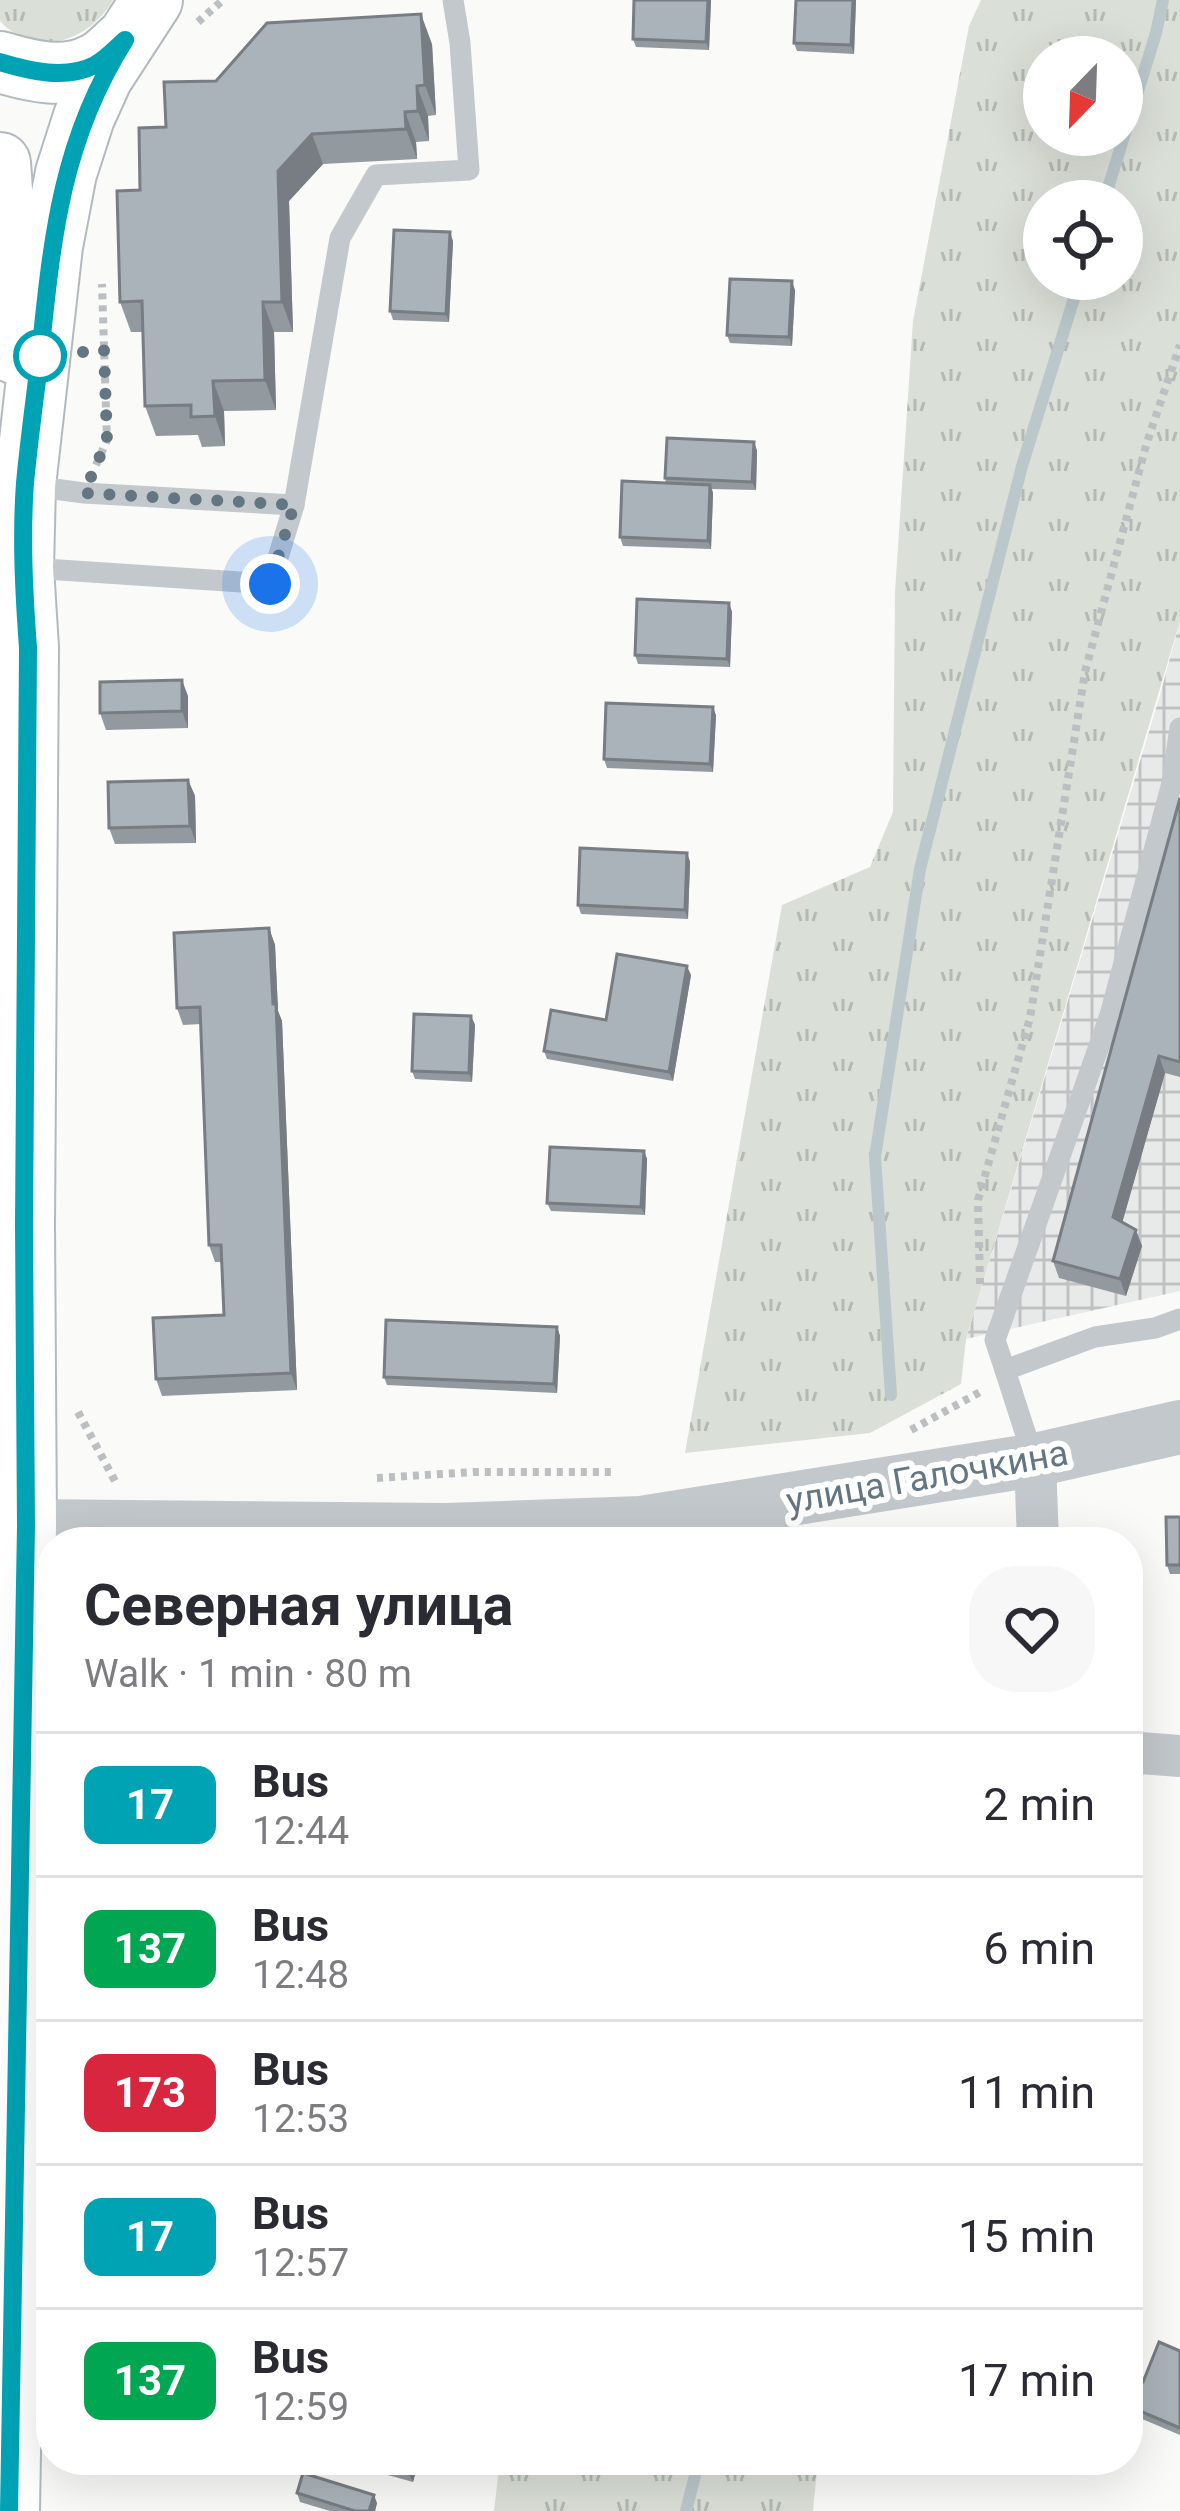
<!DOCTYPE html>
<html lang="en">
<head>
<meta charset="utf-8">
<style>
	:root { --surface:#fff; --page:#f7f7f7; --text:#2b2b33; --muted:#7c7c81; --line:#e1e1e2 }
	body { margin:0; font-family:Roboto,sans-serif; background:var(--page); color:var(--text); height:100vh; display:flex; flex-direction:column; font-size:45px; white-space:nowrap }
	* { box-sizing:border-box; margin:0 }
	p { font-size:39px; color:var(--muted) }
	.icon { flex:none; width:66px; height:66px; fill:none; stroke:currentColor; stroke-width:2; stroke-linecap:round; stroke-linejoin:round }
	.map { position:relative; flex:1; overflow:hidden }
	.details { position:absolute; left:36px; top:1527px; width:1107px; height:948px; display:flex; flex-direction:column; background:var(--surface); border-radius:48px; box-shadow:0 12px 48px #0002 }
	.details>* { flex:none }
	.badge { padding:0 24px; border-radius:18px; font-size:42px; line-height:78px }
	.needle { width:78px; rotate:203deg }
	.controls { position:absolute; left:1023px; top:36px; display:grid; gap:24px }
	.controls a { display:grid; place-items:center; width:120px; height:120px; border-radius:50%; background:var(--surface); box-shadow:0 12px 48px #0002; font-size:60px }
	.you { position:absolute; width:60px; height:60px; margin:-30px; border:9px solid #fff; border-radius:50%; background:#1a73e8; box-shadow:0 0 0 18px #1a73e833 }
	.map>.badge { position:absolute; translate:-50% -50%; box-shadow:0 0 0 6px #fff }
	.round { display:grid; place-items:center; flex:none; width:126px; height:126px; border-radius:48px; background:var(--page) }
	.head { display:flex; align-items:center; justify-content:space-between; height:204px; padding:0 48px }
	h1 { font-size:57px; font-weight:700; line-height:90px }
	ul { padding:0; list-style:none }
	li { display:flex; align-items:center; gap:36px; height:144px; padding:0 48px; border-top:3px solid var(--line) }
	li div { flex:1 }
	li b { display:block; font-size:45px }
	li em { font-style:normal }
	li .badge { min-width:132px; font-weight:700; text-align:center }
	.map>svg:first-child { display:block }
	.industrial { fill:url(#industrial-grid) }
	.grass { fill:url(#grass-tufts); fill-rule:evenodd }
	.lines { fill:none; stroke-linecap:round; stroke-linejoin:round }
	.stream { stroke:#bbc7cb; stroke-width:12 }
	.secondary-casing { stroke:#b3babf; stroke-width:64 }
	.path { stroke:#bbbfc2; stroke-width:8; stroke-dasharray:6 6; stroke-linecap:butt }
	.service { stroke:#c3c8cc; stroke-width:21 }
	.minor { stroke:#c3c8cc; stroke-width:42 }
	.tertiary { stroke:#c3c8cc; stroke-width:54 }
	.secondary { stroke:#fff; stroke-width:60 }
	.wall { fill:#929a9f }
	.shaded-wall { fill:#777d82 }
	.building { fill:#aab3b9; stroke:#777d82; stroke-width:3 }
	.line-casing { stroke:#fff; stroke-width:27 }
	.line { stroke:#00a3b4; stroke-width:18 }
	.walk { stroke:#657683; stroke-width:12; stroke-dasharray:0 21.6 }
	.stop-dot { fill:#fff; stroke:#00a3b4; stroke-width:6 }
	.labels { text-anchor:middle; stroke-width:12; stroke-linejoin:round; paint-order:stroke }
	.street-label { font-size:36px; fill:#657683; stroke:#fff }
</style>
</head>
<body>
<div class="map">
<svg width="1180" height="2511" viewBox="0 0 1180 2511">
	<defs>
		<pattern id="industrial-grid" width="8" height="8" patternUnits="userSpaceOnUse" patternTransform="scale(3)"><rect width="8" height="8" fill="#e8e9e9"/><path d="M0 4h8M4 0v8" fill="none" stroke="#c0c1c2"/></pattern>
		<pattern id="grass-tufts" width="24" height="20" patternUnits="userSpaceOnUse" patternTransform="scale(3)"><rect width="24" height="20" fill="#dadfd7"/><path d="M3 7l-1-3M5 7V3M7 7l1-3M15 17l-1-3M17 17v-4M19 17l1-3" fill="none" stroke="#b4b9b4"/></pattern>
	</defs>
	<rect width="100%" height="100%" fill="#fafaf8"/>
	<!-- industrial -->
	<polygon class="industrial" points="1180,621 1180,1291 966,1339 1160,695"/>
	<!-- grass -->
	<g class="grass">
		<path d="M 0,0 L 113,0 C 90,41 35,60 0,21 Z"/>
		<path d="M 981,0 L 1180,0 L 1180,621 L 966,1339 L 961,1384 L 870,1433 L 685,1453 L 782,905 L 870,867 L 893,812 L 895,592 L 913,321 L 969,26 ZM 1122,57 L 1122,135 L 1044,135 L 1044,57 ZM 1122,201 L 1122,279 L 1044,279 L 1044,201 Z"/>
		<polygon points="500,2460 818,2460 813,2511 494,2511"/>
	</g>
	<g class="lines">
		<!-- stream -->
		<g class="stream">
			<polyline points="1104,201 1156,33 1163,0"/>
			<polyline points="891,1395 875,1157 920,869 1022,466 1080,279"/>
			<polyline points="686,2511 699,2460"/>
		</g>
		<defs>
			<g id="secondary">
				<path d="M 0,62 C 30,71 65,80 95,64 C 106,59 116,47 125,40"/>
				<polyline points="0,163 14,353"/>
				<polyline points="9,2511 26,1526 24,1225 28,648 23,568 25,485 52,246 66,173 84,117 102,77 152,0"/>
			</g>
		</defs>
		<!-- secondary casing -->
		<use href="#secondary" class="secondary-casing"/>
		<!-- path -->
		<g class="path">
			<polyline points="198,22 223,0"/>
			<polyline points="96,465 107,440 102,284"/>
			<polyline points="980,1284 978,1200 1030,1018 1085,672 1147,442 1180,345"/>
			<polyline points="78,1412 116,1483"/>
			<polyline points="911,1430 982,1391"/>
			<polyline points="377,1478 473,1472 614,1472"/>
		</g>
		<!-- service -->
		<g class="service">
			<polyline points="32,486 84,493 294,505"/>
			<polyline points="30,568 270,584 294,505 340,238 376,175 469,170 460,43 453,0"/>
			<polyline points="1005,1370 995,1340 1110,1015 1172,783 1180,728"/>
			<polyline points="1034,1460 1005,1370 1095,1337 1155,1328 1180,1319"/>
		</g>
		<!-- minor -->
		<g class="minor">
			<polyline points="1035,1460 1038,1542"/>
			<polyline points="1128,1752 1180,1756"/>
		</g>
		<!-- tertiary -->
		<polyline class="tertiary" points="26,1526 446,1530 641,1523 1035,1460 1180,1427"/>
		<!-- secondary -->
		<use href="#secondary" class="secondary"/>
	</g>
	<!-- wall -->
	<g class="wall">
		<polygon points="711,0 709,50 636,47 633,39"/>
		<polygon points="796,0 856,0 854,54 797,51 794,43"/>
		<polygon points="432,44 436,115 428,116 429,141 416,142 417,159 323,164 289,201 293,332 274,332 276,410 224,411 225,446 202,447 198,435 156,436 145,406 143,332 131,332 120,302 166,127 216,81"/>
		<polygon points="453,241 449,322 393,320 390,311"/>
		<polygon points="795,290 792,346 730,343 727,335"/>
		<polygon points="754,442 757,451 756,490 712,489 713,493 711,549 623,546 620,537 666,483 665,478"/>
		<polygon points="729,603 732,612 730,667 638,664 635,655"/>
		<polygon points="188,696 188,728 106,730 100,713"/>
		<polygon points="716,715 713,772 607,768 604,759"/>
		<polygon points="188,780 195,796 196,843 115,844 109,828"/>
		<polygon points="1180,798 1180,1077 1165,1073 1122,1222 1142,1246 1126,1296 1059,1278 1053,1261"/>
		<polygon points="687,853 690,862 688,919 581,914 578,905"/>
		<polygon points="269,928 275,945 278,1011 282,1021 297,1390 162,1396 156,1379 224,1315 222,1262 215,1262 209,1245 201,1024 183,1025 177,1008"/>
		<polygon points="691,975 673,1081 547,1059 544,1051"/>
		<polygon points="471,1016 475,1025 472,1082 415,1079 412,1071"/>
		<polygon points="644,1151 647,1159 645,1215 551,1211 547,1203"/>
		<polygon points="557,1327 560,1336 557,1393 387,1385 384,1377"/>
		<polygon points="1180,1517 1180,1574 1170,1574 1167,1565"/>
		<polygon points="1180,2351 1180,2435 1128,2413 1128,2375 1143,2382"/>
		<polygon points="419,2460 413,2482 384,2474 380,2465"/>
		<polygon points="297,2493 377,2503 375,2511 330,2511 300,2502"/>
	</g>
	<!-- shaded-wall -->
	<g class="shaded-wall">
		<polygon points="708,0 711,0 709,50 706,42"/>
		<polygon points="853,0 856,0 854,54 851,45"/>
		<polygon points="421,14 432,44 436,115 425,85"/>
		<polygon points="417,86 428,116 429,141 418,111"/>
		<polygon points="405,112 416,142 417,159 406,129"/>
		<polygon points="312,134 323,164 289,201 293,332 282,302 278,171"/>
		<polygon points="450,232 453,241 449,322 446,314"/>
		<polygon points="792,281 795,290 792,346 789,337"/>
		<polygon points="263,302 274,332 276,410 265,380"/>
		<polygon points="213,381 224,411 225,446 215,416"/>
		<polygon points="754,442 757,451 756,490 752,482"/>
		<polygon points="710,485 713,493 711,549 708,541"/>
		<polygon points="729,603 732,612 730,667 727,659"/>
		<polygon points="182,680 188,696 188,728 182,711"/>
		<polygon points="713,707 716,715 713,772 710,764"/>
		<polygon points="188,780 195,796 196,843 190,826"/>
		<polygon points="687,853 690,862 688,919 685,910"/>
		<polygon points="269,928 275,945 278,1011 282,1021 297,1390 291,1373"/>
		<polygon points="687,966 691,975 673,1081 669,1072"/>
		<polygon points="471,1016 475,1025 472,1082 469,1073"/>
		<polygon points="1159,1056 1165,1073 1119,1234 1113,1217"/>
		<polygon points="644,1151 647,1159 645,1215 641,1207"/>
		<polygon points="1136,1230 1142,1246 1126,1296 1120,1279"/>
		<polygon points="557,1327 560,1336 557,1393 554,1384"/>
		<polygon points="414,2460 419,2460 413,2482 409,2474"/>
		<polygon points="374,2495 377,2503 375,2511 369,2511"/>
	</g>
	<!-- building -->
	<g class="building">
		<polygon points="634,0 708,0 706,42 633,39"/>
		<polygon points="796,0 853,0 851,45 794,43"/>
		<polygon points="421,14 425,85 417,86 418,111 405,112 406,129 312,134 278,171 282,302 263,302 265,380 213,381 215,416 191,417 191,405 145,406 142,301 120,302 117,191 140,190 139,128 166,127 164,82 216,81 267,23"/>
		<polygon points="394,230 450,232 446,314 390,311"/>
		<polygon points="730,279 792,281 789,337 727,335"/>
		<polygon points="667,438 754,442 752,482 665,478"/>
		<polygon points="622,481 710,485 708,541 620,537"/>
		<polygon points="637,599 729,603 727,659 635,655"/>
		<polygon points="182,680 182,711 100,713 100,682"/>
		<polygon points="606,703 713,707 710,764 604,759"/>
		<polygon points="188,780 190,826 109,828 108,782"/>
		<polygon points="1180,798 1180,1062 1159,1056 1113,1217 1136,1230 1120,1279 1053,1261"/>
		<polygon points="580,848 687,853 685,910 578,905"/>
		<polygon points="269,928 273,1004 276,1004 291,1373 156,1379 153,1318 224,1315 221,1245 209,1245 200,1007 177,1008 174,933"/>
		<polygon points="617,954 687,966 669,1072 544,1051 551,1010 606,1020"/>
		<polygon points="414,1014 471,1016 469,1073 412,1071"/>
		<polygon points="550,1147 644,1151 641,1207 547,1203"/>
		<polygon points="386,1320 557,1327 554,1384 384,1377"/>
		<polygon points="1166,1517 1180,1517 1180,1565 1167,1565"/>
		<polygon points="1159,2342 1180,2351 1180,2428 1128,2406 1128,2375 1143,2382"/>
		<polygon points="382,2460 414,2460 409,2474 380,2465"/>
		<polygon points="303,2473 374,2495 369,2511 355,2511 297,2493"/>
	</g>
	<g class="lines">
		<defs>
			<path id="line" d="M 0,62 C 30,71 65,80 95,65 C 106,59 116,48 125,40 C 61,141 52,239 40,355 C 35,398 29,440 25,483 C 21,538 24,593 28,648 L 24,1225 L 26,1526 L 9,2511"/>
		</defs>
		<!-- line casing -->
		<use href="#line" class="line-casing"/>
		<!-- line -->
		<use href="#line" class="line"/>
		<!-- walk -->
		<polyline class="walk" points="40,356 104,350 107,440 84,493 294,505 270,584"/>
	</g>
	<!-- markers -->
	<circle class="stop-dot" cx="40" cy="356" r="24"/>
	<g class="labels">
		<!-- street labels -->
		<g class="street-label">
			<text transform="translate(927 1476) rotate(-10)" y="13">улица Галочкина</text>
		</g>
	</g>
</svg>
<div class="controls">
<a><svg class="needle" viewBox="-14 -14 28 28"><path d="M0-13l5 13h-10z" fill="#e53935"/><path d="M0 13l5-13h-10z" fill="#7c7c81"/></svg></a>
<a><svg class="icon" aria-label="locate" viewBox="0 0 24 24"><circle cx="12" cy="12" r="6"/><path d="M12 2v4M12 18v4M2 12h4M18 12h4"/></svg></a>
</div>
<div class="you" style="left:270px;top:584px"></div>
<section class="details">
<div class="head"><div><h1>Северная улица</h1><p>Walk · 1 min · 80 m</p></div><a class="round"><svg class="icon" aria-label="heart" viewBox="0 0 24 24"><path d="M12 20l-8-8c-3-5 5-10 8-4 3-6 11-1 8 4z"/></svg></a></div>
<ul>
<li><span class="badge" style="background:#00a3b4;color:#fff">17</span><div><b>Bus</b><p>12:44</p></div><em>2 min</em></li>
<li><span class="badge" style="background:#00a651;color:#fff">137</span><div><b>Bus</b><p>12:48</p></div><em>6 min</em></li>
<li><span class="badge" style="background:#d7263d;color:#fff">173</span><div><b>Bus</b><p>12:53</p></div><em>11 min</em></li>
<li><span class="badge" style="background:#00a3b4;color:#fff">17</span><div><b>Bus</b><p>12:57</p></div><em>15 min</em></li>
<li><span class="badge" style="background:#00a651;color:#fff">137</span><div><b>Bus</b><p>12:59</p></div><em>17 min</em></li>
</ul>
</section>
</div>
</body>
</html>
